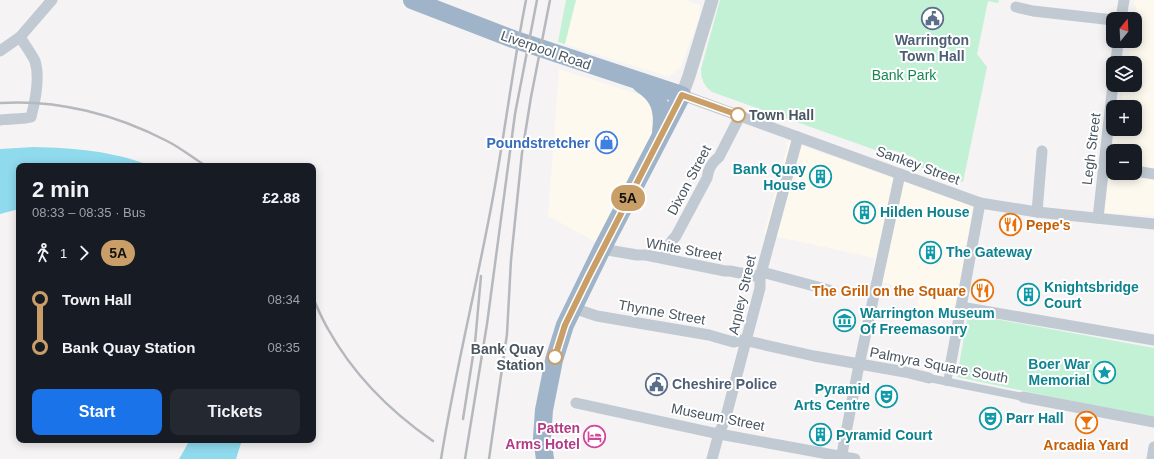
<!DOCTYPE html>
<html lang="en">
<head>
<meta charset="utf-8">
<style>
	:root { --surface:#171b24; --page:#242831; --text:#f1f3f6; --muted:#9ea1a6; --accent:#1a73e8 }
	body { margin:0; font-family:Helvetica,sans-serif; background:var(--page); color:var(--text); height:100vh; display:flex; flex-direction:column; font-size:15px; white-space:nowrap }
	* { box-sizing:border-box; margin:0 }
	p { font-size:13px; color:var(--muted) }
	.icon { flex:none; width:22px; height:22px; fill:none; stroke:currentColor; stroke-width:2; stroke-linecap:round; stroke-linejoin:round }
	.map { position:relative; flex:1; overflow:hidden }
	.details { position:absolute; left:16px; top:163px; width:300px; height:280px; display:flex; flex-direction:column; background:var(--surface); border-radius:8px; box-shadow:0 2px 10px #0003 }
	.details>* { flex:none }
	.badge { padding:0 8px; border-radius:13px; font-size:14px; line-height:26px }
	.needle { width:26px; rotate:18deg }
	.buttons { position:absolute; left:1106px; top:12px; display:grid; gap:8px }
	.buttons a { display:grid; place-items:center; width:36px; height:36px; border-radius:8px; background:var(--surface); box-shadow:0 2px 10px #0003; font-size:20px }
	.map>.badge { position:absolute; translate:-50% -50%; box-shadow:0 0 0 2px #fff }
	.legs { display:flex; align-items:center; gap:6px; height:44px; padding:0 16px; font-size:13px }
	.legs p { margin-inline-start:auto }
	.headline { display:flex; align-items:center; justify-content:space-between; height:68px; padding:0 16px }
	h1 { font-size:22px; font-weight:700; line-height:30px }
	.primary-button { display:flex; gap:8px; margin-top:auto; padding:8px 16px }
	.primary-button a { flex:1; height:46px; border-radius:8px; background:var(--accent); color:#fff; font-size:16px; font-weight:700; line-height:46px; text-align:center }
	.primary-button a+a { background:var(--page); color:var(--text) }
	ul { padding:0 16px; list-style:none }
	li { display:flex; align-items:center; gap:14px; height:48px; font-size:15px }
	li i { display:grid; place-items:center; width:6px; height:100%; margin:0 5px; background:currentColor }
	li i::after { content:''; width:10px; height:10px; margin:-5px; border:3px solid; border-radius:50%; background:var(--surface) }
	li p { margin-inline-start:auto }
	li:first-child i { background:linear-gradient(#0000 50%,currentColor 0) }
	li:last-child i { background:linear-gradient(currentColor 50%,#0000 0) }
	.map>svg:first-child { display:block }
	.commercial { fill:#fdf9ef; fill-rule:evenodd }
	.green { fill:#c3f1d5 }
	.water { fill:#90daee }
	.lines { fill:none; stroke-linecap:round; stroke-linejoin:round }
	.pedestrian { stroke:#c1cad2; stroke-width:8 }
	.minor { stroke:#c1cad2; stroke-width:11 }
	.tertiary { stroke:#c1cad2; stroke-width:13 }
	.trunk { stroke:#9fb4c9; stroke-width:18 }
	.rail { stroke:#b5b8bd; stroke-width:2.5 }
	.line-1-casing { stroke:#fff; stroke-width:9 }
	.line-1 { stroke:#ca9e67; stroke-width:6 }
	.stop-1-dot { fill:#fff; stroke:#ca9e67; stroke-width:2 }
	.labels { text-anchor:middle; stroke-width:4; stroke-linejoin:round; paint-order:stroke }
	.service-label { font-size:14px; font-weight:bold; fill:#4e5e75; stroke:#fff }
	.street-label { font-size:14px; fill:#4a5661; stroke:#fff }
	.park-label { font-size:14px; fill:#17864f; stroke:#fff }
	.stop-label { font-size:14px; font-weight:bold; fill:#4a5661; stroke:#fff; text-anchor:start }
	.shop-label { font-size:14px; font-weight:bold; fill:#366cbe; stroke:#fff; text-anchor:end }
	.culture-label { font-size:14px; font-weight:bold; fill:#0d838f; stroke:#fff; text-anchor:start }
	.food-label { font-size:14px; font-weight:bold; fill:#c56008; stroke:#fff; text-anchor:start }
	.hotel-label { font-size:14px; font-weight:bold; fill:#b23c85; stroke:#fff; text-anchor:end }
</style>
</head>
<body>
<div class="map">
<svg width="1154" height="459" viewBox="0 0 1154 459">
	<rect width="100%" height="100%" fill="#f5f3f3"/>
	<!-- commercial -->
	<g class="commercial">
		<polygon points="573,0 685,0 700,5 699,18 681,67 669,77 562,43"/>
		<path d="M 1135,0 L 1154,0 L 1154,216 L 1103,213 L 1107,171 L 1116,129 L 1135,129 L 1135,107 L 1121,107 L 1124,85 L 1135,85 L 1135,63 L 1128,63 L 1131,41 L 1135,41 L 1135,19 L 1134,19 L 1136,6 L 1134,5 ZM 1113,151 L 1135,151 L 1135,173 L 1113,173 Z"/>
		<polygon points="559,69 644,96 650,105 656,129 603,246 548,216"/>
		<polygon points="789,141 976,207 955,320 916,310 920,291 871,280 875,258 764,234 787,147 786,143"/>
	</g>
	<!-- green -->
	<g class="green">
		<polygon points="566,0 576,0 565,44 558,42"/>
		<path d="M 720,0 L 999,0 L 998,3 L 988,1 L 977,54 L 987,67 L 963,182 L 920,167 L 915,158 L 893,150 L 881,152 L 712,92 C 704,86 701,79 701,69 Z"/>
		<polygon points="968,314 1154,348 1154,418 957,377"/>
	</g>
	<!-- water -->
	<g class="water">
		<path d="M 34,147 C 73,148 114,151 151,166 L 19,166 L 19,209 L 0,214 L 0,149 Z"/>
		<polygon points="190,440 242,440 236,459 179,459"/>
	</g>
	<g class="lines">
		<!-- pedestrian -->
		<g class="pedestrian">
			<polyline points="929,378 1023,397"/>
			<polyline points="947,382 951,362"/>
		</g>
		<!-- minor -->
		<g class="minor">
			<polyline points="1016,7 1033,11 1113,20"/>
			<polyline points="1121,19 1124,0"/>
			<polyline points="0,51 20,37 52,0"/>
			<polyline points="1116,63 1118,41"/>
			<polyline points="682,95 980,203 1037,212 1154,224"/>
			<path d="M 0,120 C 10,118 20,120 31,117 C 35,102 40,77 35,61 C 31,53 25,45 20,37"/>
			<polyline points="1135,171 1154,174"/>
			<polyline points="1037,212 1042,151"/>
			<polyline points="1098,218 1113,84"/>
			<polyline points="602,249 637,255 646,255 725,271 730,271 760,277"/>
			<path d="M 663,258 C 666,250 670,242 676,236 L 707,178 C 708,170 712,162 719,157 L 740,116"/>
			<polyline points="762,272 829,290"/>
			<polyline points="961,307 1154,340"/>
			<polyline points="573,308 597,316 709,335 733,342 743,340 814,356 905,372 929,378"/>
			<polyline points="951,362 980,203"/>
			<polyline points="1023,397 1154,422"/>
			<polyline points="576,403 714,433 855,459"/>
			<polyline points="712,459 719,433 725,420 760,288 760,277 798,137"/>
			<polyline points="841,459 858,370 900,174"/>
			<polyline points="1152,459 1154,447"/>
		</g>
		<!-- tertiary -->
		<polyline class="tertiary" points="682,95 689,76 712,0"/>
		<!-- trunk -->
		<g class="trunk">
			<polyline points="412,0 513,39 682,95 602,249 565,325 554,360 544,410 542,438 545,459"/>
			<path d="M 641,84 C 660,96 664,110 661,132"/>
		</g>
		<!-- rail -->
		<g class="rail">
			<path d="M 0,103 C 58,99 117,115 167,141 C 181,148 193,158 206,166"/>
			<path d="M 313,298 C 318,309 322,319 328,329 C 353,374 391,412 433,441"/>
			<polyline points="463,419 475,343 481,276"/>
			<path d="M 441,459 C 455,371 477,285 493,197 C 505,132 513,65 526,0"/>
			<polyline points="465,459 487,324 515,114 537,0"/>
			<polyline points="489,459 507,334 511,260 522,153 531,97 550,0"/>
		</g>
	</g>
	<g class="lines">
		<defs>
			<polyline id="line-1" points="555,357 565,325 589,276 682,95 738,115"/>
		</defs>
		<!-- line-1 casing -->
		<use href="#line-1" class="line-1-casing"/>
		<!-- line-1 -->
		<use href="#line-1" class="line-1"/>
	</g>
	<!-- icons -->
	<defs>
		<symbol id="civic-ring" viewBox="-11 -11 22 22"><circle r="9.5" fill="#fff" stroke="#5c6f8a" stroke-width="1.5"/><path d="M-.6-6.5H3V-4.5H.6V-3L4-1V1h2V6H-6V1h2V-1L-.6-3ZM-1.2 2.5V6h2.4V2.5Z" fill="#5c6f8a"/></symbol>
		<symbol id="shop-ring" viewBox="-11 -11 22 22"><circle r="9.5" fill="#fff" stroke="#3f7fe0" stroke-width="1.5"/><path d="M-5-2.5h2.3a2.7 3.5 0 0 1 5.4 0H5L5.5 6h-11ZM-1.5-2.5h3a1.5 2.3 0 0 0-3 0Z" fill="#3f7fe0"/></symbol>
		<symbol id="building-ring" viewBox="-11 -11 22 22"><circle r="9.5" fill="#fff" stroke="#0f9aa8" stroke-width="1.5"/><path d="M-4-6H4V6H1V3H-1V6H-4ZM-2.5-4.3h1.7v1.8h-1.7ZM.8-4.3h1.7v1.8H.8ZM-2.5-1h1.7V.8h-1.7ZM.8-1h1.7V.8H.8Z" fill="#0f9aa8"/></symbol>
		<symbol id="restaurant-ring" viewBox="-11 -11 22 22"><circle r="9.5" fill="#fff" stroke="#e8710a" stroke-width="1.5"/><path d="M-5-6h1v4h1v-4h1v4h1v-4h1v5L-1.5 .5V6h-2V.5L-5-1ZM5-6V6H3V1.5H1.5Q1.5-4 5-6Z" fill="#e8710a"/></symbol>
		<symbol id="museum-ring" viewBox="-11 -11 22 22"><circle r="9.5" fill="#fff" stroke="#0f9aa8" stroke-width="1.5"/><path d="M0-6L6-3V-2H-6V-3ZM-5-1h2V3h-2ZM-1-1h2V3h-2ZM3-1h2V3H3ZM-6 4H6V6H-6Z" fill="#0f9aa8"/></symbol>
		<symbol id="sight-ring" viewBox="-11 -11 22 22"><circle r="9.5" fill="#fff" stroke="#0f9aa8" stroke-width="1.5"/><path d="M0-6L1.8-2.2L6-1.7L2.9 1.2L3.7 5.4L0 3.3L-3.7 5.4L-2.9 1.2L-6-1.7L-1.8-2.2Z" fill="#0f9aa8"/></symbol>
		<symbol id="theatre-ring" viewBox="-11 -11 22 22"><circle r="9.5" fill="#fff" stroke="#0f9aa8" stroke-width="1.5"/><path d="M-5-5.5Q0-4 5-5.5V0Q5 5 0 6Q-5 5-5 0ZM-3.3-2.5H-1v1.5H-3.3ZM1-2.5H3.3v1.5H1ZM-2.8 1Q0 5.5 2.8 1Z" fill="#0f9aa8"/></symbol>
		<symbol id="bar-ring" viewBox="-11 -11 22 22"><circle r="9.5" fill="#fff" stroke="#e8710a" stroke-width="1.5"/><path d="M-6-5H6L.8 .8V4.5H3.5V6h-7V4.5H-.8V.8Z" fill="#e8710a"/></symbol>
		<symbol id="hotel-ring" viewBox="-11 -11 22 22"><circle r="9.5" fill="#fff" stroke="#d1479c" stroke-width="1.5"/><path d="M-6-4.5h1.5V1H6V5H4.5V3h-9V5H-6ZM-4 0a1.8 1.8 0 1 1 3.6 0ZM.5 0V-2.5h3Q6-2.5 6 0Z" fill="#d1479c"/></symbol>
	</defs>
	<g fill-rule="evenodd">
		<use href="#civic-ring" x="920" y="6" width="25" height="25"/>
		<use href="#shop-ring" x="594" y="130" width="25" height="25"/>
		<use href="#building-ring" x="808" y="164" width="25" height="25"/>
		<use href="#building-ring" x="852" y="200" width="25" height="25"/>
		<use href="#restaurant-ring" x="998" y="212" width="25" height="25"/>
		<use href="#building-ring" x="918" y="240" width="25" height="25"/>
		<use href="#restaurant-ring" x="970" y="278" width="25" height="25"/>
		<use href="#building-ring" x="1016" y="282" width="25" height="25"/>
		<use href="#museum-ring" x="832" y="308" width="25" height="25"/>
		<use href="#sight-ring" x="1092" y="360" width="25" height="25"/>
		<use href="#civic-ring" x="644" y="372" width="25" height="25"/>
		<use href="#theatre-ring" x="874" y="384" width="25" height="25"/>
		<use href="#theatre-ring" x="978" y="406" width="25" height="25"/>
		<use href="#bar-ring" x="1074" y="410" width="25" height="25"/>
		<use href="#building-ring" x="808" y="422" width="25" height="25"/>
		<use href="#hotel-ring" x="582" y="424" width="25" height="25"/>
	</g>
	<!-- markers -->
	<g class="stop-1-dot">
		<circle cx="738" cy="115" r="7"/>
		<circle cx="555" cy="357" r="7"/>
	</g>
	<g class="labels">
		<!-- service labels -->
		<g class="service-label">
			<text x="932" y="45">Warrington<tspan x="932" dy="16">Town Hall</tspan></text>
			<text x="672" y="389" text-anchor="start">Cheshire Police</text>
		</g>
		<!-- street labels -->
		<g class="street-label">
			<text transform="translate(546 50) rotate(19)" y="5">Liverpool Road</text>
			<text transform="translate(1091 149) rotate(-83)" y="5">Legh Street</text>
			<text transform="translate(918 165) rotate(20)" y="5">Sankey Street</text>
			<text transform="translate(689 180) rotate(-62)" y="5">Dixon Street</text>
			<text transform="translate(684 249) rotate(10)" y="5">White Street</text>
			<text transform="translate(742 295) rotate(-77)" y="5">Arpley Street</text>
			<text transform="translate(662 312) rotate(10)" y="5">Thynne Street</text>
			<text transform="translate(939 365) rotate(11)" y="5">Palmyra Square South</text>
			<text transform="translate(718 417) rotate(11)" y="5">Museum Street</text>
		</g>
		<!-- park labels -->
		<g class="park-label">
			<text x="904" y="80">Bank Park</text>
		</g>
		<!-- stop labels -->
		<g class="stop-label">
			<text x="749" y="120">Town Hall</text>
			<text x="544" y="354" text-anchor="end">Bank Quay<tspan x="544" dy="16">Station</tspan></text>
		</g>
		<!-- shop labels -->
		<g class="shop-label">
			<text x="590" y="148">Poundstretcher</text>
		</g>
		<!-- culture labels -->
		<g class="culture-label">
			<text x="806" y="174" text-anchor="end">Bank Quay<tspan x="806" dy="16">House</tspan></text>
			<text x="880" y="217">Hilden House</text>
			<text x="946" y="257">The Gateway</text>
			<text x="1044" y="292">Knightsbridge<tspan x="1044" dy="16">Court</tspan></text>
			<text x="860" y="318">Warrington Museum<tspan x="860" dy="16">Of Freemasonry</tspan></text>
			<text x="1090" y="369" text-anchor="end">Boer War<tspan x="1090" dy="16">Memorial</tspan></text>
			<text x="870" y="394" text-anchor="end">Pyramid<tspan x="870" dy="16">Arts Centre</tspan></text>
			<text x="1006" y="423">Parr Hall</text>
			<text x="836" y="440">Pyramid Court</text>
		</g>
		<!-- food labels -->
		<g class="food-label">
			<text x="1026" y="230">Pepe's</text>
			<text x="966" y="296" text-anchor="end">The Grill on the Square</text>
			<text x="1086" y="450" text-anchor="middle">Arcadia Yard</text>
		</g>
		<!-- hotel labels -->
		<g class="hotel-label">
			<text x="580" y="433">Patten<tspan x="580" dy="16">Arms Hotel</tspan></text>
		</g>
	</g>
</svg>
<div class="buttons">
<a><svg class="needle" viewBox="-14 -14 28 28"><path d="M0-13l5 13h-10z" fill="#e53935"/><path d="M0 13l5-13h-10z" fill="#9ea1a6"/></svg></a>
<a><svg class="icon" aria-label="layers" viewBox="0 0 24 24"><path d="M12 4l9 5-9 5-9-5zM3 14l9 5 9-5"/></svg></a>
<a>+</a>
<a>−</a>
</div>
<b class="badge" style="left:628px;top:198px;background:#ca9e67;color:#111">5A</b>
<section class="details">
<div class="headline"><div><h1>2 min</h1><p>08:33 – 08:35 · Bus</p></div><b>£2.88</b></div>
<div class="legs"><svg class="icon" aria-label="walk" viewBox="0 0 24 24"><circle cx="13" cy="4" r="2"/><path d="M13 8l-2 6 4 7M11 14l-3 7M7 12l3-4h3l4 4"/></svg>1<svg class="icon" aria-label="forward" viewBox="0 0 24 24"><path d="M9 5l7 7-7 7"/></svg><b class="badge" style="background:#ca9e67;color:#111">5A</b></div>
<ul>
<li><i style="color:#ca9e67"></i><b>Town Hall</b><p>08:34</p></li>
<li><i style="color:#ca9e67"></i><b>Bank Quay Station</b><p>08:35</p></li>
</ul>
<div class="primary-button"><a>Start</a><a>Tickets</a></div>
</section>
</div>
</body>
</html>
